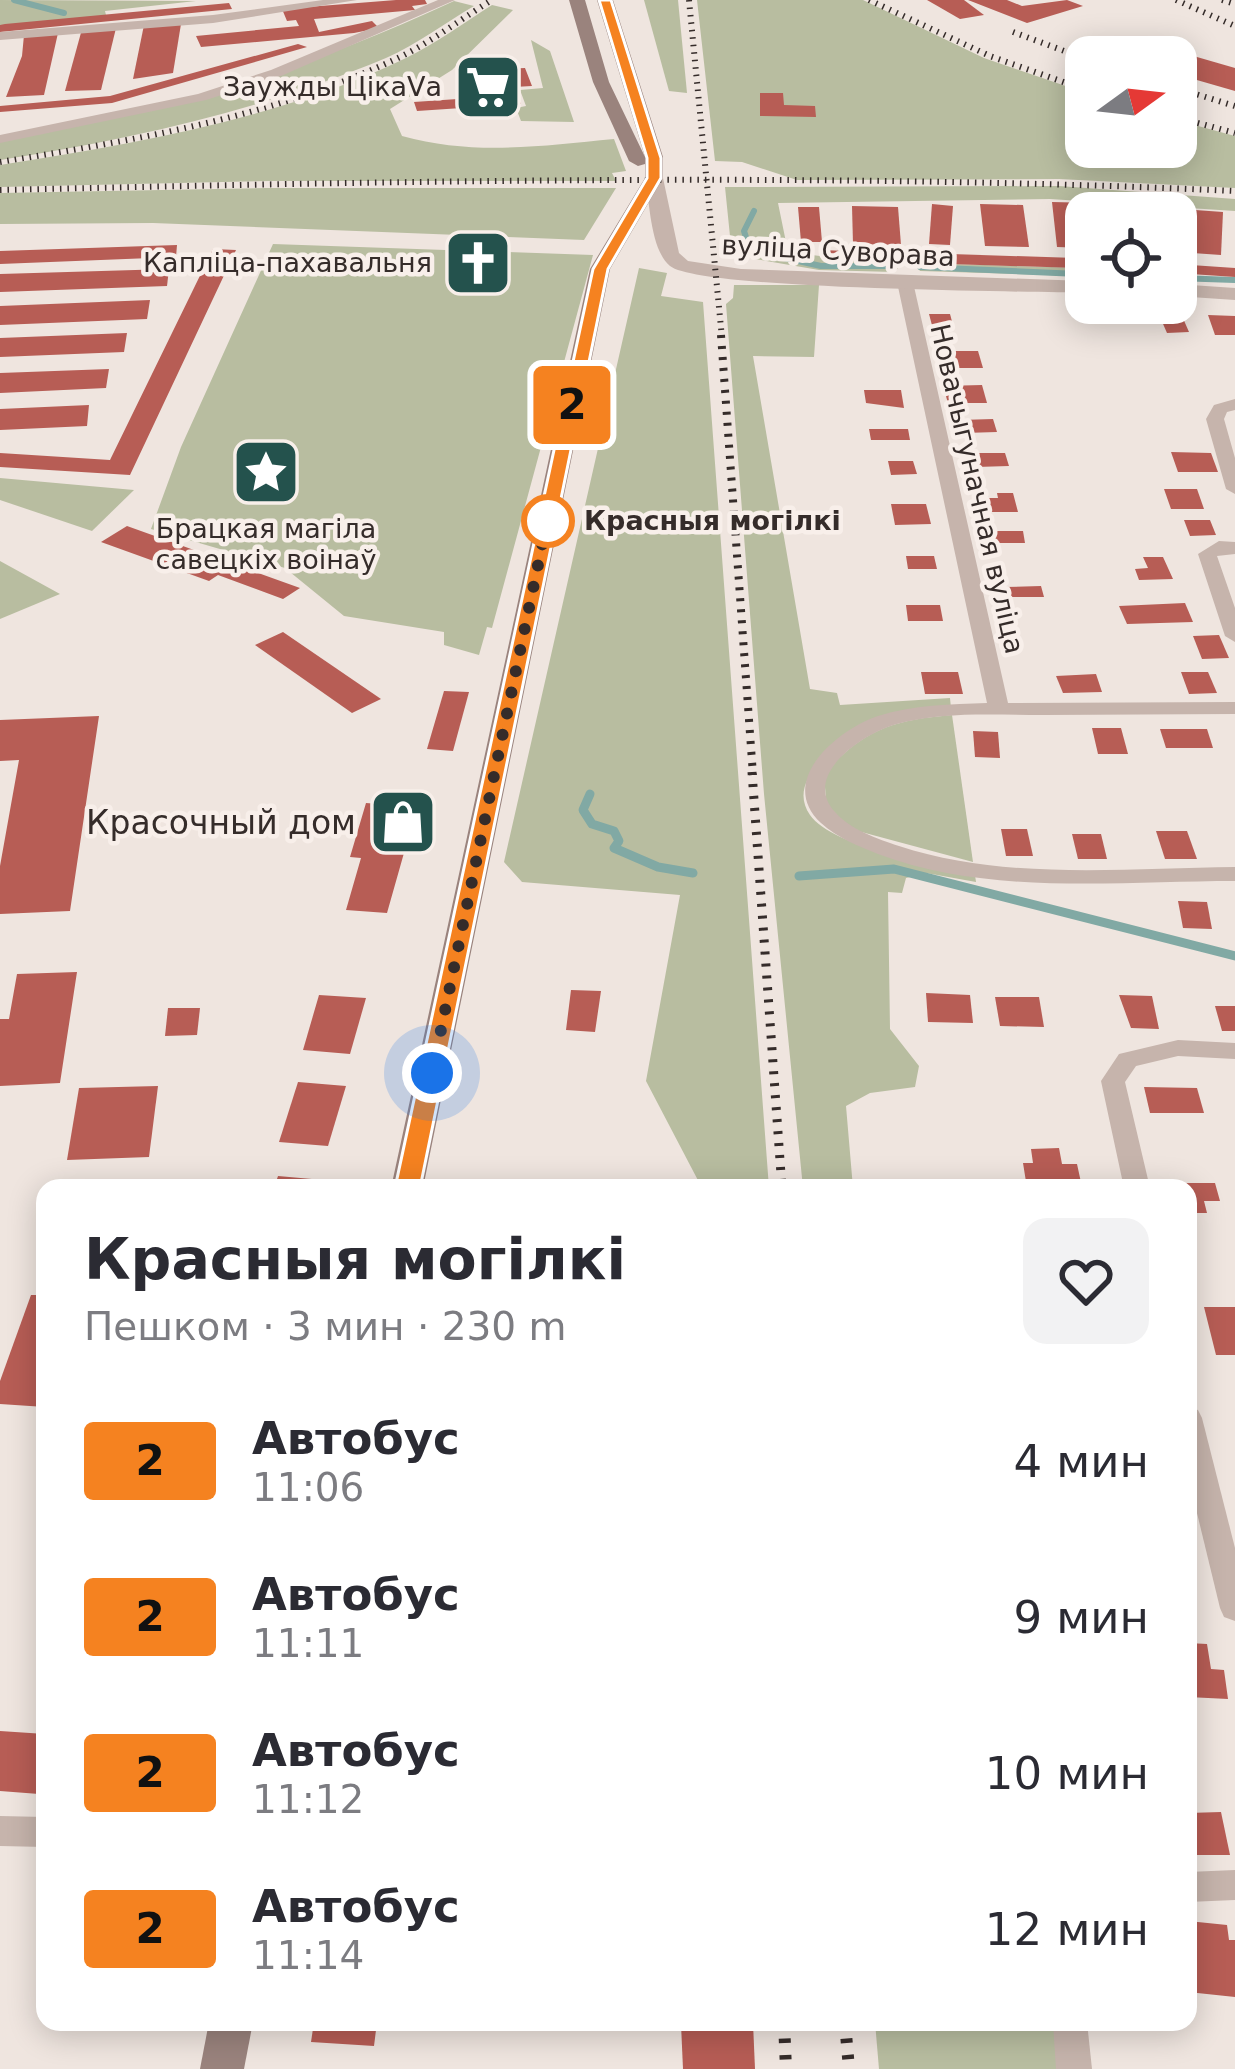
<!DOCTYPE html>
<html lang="ru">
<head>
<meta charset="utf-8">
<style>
	:root { --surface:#fff; --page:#f2f2f3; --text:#2b2b33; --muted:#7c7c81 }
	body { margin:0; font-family:"DejaVu Sans",sans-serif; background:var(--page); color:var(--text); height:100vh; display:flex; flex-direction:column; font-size:45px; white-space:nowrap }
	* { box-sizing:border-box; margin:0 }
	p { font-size:39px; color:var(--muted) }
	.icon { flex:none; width:66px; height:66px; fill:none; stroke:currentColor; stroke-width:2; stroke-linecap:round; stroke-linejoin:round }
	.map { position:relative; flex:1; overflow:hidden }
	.panel { position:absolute; left:36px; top:1179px; width:1161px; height:852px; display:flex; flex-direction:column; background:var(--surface); border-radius:24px; box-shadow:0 6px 30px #0003 }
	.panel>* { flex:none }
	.badge { padding:0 24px; border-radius:9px; font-size:42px; line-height:78px }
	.needle { width:78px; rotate:75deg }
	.fabs { position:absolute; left:1065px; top:36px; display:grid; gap:24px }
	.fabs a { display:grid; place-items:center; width:132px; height:132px; border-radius:24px; background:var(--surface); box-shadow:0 6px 30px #0003; font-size:60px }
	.you { position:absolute; width:60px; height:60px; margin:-30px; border:9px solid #fff; border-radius:50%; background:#1a73e8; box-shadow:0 0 0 18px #1a73e833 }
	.map>.badge { position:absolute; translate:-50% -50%; box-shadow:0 0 0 6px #fff }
	.round { display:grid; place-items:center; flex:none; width:126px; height:126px; border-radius:24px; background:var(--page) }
	.overview { display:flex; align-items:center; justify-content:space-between; height:204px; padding:0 48px }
	h1 { font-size:57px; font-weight:700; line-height:90px }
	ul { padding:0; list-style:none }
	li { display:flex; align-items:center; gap:36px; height:156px; padding:0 48px }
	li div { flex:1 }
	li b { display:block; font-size:45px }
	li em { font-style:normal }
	li .badge { min-width:132px; font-weight:700; text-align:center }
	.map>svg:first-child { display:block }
	.green { fill:#b8bda0 }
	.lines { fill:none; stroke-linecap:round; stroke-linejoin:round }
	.stream-far1 { stroke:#81a9a4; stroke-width:6 }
	.stream { stroke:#81a9a4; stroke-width:9 }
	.building { fill:#b75d55 }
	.minor { fill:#c6b4ac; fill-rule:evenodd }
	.tertiary { fill:#c6b4ac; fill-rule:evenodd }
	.secondary { fill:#9a837d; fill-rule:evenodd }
	.rail-far3 { stroke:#352c2a; stroke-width:6; stroke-dasharray:1.5 6; stroke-linecap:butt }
	.rail-far2 { stroke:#352c2a; stroke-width:8; stroke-dasharray:3 8; stroke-linecap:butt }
	.rail-far1 { stroke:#352c2a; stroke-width:9; stroke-dasharray:3 9; stroke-linecap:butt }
	.rail { stroke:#352c2a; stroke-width:12; stroke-dasharray:4.5 12; stroke-linecap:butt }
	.line { fill:#f58220; stroke:#fff; stroke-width:3 }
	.walk { stroke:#352c2a; stroke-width:12; stroke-dasharray:0 21.6 }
	.stop-dot { fill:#fff; stroke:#f58220; stroke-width:6 }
	.labels { text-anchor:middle; stroke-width:9; stroke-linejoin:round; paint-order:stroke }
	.far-poi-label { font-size:27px; fill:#352c2a; stroke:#f8efea; text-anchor:end }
	.far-street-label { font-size:27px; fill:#352c2a; stroke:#f8efea }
	.far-stop-label { font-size:27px; font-weight:bold; fill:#352c2a; stroke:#f8efea; text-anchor:start }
	.poi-label { font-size:33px; fill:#352c2a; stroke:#f8efea; text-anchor:end }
</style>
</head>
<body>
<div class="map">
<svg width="1235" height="2069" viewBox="0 0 1235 2069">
	<rect width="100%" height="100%" fill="#efe5df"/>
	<!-- green -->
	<g class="green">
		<path d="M 0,0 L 196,1 L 105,11 L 107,19 C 71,26 36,23 0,28 Z"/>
		<polygon points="644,0 678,0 687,93 669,91"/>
		<polygon points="697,0 863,0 984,58 1086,93 1086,147 1176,147 1176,120 1235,136 1235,188 1059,179 797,180 742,162 715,161"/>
		<path d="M 454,1 L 474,6 C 445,23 416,45 386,58 C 262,110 132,139 0,160 L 0,141 C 167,110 299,73 454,1 Z"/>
		<path d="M 492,5 L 513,10 L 452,70 L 390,109 L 402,136 C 474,156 540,146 614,139 L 626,171 L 612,173 L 616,181 L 270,181 L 0,187 L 0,165 C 134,144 283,118 406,58 C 436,43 464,23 492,5 Z"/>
		<polygon points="531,40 550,51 574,122 521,121 516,108 526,106 520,90 543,88"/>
		<polygon points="1059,186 1235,199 1235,211 1050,199 778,203 788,252 900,266 894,272 819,270 738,256 731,246 725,187"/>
		<polygon points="266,188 616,188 584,240 153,223 0,224 0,193"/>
		<polygon points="273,244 593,255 492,628 487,627 479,655 444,645 444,632 344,616 285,568 151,529 181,447"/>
		<polygon points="915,264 919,263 1085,268 1084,275 1077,276 920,271"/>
		<polygon points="639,268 667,273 661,296 703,302 769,1188 702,1188 646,1081 680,895 522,882 504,862"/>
		<path d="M 734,285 L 819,285 L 814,357 L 753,356 L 810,689 L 837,693 L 840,705 L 950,698 L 951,708 C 939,709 925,708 914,711 C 879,718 777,768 810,815 C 833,848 936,864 975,875 L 976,882 L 926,873 L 906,878 L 902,893 L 888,892 L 890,1029 L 919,1066 L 915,1087 L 870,1093 L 846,1106 L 853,1188 L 803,1188 L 764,794 L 726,304 L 733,298 Z"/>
		<polygon points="0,478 134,490 92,531 0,500"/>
		<polygon points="0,561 60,594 0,619"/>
		<path d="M 952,715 L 973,862 L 854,830 L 827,813 L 824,774 C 863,729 894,720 952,715 Z"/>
		<polygon points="875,2022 1054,2022 1060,2069 879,2069"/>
	</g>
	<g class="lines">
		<!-- stream-far1 -->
		<g class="stream-far1">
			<polyline points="14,0 64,13"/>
			<polyline points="754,211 744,231 749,247 757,252 821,266 893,266"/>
			<polyline points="920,267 1079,274"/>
			<polyline points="1176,278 1235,280"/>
		</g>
		<!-- stream -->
		<g class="stream">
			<polyline points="590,794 583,810 592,824 614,831 619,841 614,848 658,867 693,873"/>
			<polyline points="799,876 894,869 1235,956"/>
		</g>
	</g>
	<!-- building -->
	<g class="building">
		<polygon points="396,0 425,0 427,4 412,6 415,10 314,19 319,32 372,21 379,28 354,33 201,47 196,36 299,26 296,20 287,21 282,9"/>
		<polygon points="927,0 964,0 984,15 960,19"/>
		<polygon points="968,0 1007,0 1022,6 1067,0 1083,6 1027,23"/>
		<polygon points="229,3 232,9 0,32 0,25 5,24"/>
		<polygon points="181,24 173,73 133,79 144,25"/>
		<polygon points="116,28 101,90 65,91 82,29"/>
		<polygon points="58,33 44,95 6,97 22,56 24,35"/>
		<polygon points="298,44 307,47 112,103 0,112 0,106 110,96"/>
		<polygon points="1190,55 1235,68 1235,91 1176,74 1176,62"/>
		<polygon points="525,68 532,86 514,87 521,104 417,111 414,102 501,96 497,88 483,89 477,70"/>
		<polygon points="760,93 783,93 784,105 815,106 816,117 760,116"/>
		<polygon points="1052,202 1095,203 1096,213 1086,213 1086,248 1057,247"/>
		<polygon points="932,204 953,206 950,245 929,244"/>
		<polygon points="980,204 1023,205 1029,247 985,246"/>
		<polygon points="852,206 898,207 901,245 853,244"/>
		<polygon points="798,207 819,207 822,242 801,242"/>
		<polygon points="1181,209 1223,212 1221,255 1178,252"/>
		<polygon points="177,245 176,257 0,264 0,251"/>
		<polygon points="213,249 236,250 130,475 0,467 0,453 110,460"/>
		<polygon points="822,250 897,253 896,262 821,259"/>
		<polygon points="919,253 1076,258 1077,268 919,263"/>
		<polygon points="1176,264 1235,268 1235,277 1176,273"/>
		<polygon points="169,269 167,286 0,292 0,274"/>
		<polygon points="150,300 147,319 0,325 0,306"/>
		<polygon points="929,314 950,314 954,329 933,329"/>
		<polygon points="1208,315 1235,316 1235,335 1215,335"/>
		<polygon points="1182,316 1189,332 1167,333 1160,317"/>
		<polygon points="127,333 124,352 0,357 0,338"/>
		<polygon points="941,351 978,351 983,368 945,368"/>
		<polygon points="109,369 106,388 0,393 0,373"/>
		<polygon points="982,385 987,403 948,403 943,386"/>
		<polygon points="864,390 901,390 904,408 866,403"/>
		<polygon points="89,405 87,426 0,430 0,409"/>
		<polygon points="993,419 997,432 964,433 960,420"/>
		<polygon points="869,429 908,429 910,440 871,440"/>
		<polygon points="1171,452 1211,453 1218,472 1178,472"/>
		<polygon points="972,453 1005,453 1009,466 976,467"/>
		<polygon points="888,461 913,461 917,474 891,475"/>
		<polygon points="1164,489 1197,489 1204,509 1171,509"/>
		<polygon points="997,493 1013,493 1018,512 989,512 985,498 998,498"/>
		<polygon points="891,504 926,504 931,524 895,525"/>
		<polygon points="1184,520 1210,520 1216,535 1190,536"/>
		<polygon points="127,526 300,588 283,599 218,575 209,581 101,542"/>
		<polygon points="989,531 1023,531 1025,543 991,543"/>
		<polygon points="906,556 934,556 937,569 908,569"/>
		<polygon points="1143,557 1163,557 1173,579 1139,580 1135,569 1148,568"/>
		<polygon points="1041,586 1044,597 1008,597 1005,587"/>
		<polygon points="1185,603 1193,622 1127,624 1119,606"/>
		<polygon points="906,605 940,605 943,621 908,621"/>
		<polygon points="283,632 381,699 352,713 255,645"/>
		<polygon points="1219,635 1229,658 1202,659 1193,636"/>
		<polygon points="921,672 958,672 963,694 925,694"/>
		<polygon points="1181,672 1208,672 1217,693 1189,694"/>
		<polygon points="1096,674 1102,692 1063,693 1056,676"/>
		<polygon points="444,691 469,692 453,751 427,749"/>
		<polygon points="99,716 70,911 0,914 0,866 19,760 0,761 0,720"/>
		<polygon points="1092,728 1121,728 1128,754 1098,754"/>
		<polygon points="1160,729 1207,729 1213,748 1166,748"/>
		<polygon points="973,731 998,732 1000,758 975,757"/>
		<polygon points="366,803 417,807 387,913 346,910 361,858 350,857"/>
		<polygon points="1001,829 1027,829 1033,856 1006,856"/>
		<polygon points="1156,831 1187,831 1197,859 1165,859"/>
		<polygon points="1072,834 1101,834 1107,859 1078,859"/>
		<polygon points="1178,901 1207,902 1212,929 1183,928"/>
		<polygon points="77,972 60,1083 0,1086 0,1019 9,1019 17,974"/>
		<polygon points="571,990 601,991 595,1032 566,1030"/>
		<polygon points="926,993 970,995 973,1023 928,1022"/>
		<polygon points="319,995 366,998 350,1054 303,1050"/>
		<polygon points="1119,995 1152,996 1159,1029 1131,1028"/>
		<polygon points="995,997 1039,997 1044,1027 1000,1026"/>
		<polygon points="1215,1006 1235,1006 1235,1031 1222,1031"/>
		<polygon points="168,1008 200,1008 197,1035 165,1036"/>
		<polygon points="298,1082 346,1086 328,1146 279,1142"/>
		<polygon points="158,1086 149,1157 67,1160 79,1088"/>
		<polygon points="1144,1087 1197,1088 1204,1113 1150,1113"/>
		<polygon points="1059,1148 1062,1164 1077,1164 1082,1187 1027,1188 1023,1163 1033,1163 1031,1149"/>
		<polygon points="278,1176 323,1180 321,1188 274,1188"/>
		<polygon points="1172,1183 1215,1183 1220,1201 1204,1201 1207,1213 1188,1213 1188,1188 1174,1188"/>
		<polygon points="31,1295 45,1295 45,1407 0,1404 0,1381"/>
		<polygon points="1204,1307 1235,1307 1235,1355 1216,1355"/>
		<polygon points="1188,1643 1207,1644 1211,1669 1224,1670 1228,1699 1188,1697"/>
		<polygon points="0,1731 45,1734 45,1773 39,1794 0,1791"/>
		<polygon points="1221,1812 1230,1855 1188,1855 1188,1813"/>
		<polygon points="1188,1921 1227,1925 1229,1940 1235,1940 1235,1997 1188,1992"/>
		<polygon points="314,2022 377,2022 374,2046 311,2042"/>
		<polygon points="753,2023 755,2069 683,2069 681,2024"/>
	</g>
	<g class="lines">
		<!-- minor -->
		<g class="minor">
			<polygon points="323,0 357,0 213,23 0,40 0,32 213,15"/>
			<polygon points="438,0 455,0 281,76 206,100 0,143 0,135 198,94 271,70"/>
			<path d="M 905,277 L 913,282 L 1008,703 L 1235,702 L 1235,714 C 1171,714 1107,715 1043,715 C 995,715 944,711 897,724 C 866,732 800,774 835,812 C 849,829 878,839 899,846 C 1005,881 1125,868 1235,867 L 1235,881 C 1119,881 989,896 878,854 C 859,846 837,838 821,823 C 776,781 837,730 878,716 C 913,705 951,704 987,703 L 897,282 Z"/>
			<polygon points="1235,399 1235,410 1227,412 1224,419 1235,458 1235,494 1226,489 1206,419 1214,405"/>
			<polygon points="1219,541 1235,542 1235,554 1217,556 1235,608 1235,642 1225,636 1198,554"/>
			<polygon points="1178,1040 1235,1043 1235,1059 1178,1056 1136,1066 1125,1082 1150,1188 1124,1188 1101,1081 1119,1054"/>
			<polygon points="1188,1407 1198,1410 1202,1418 1235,1548 1235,1621 1224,1617 1220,1608 1188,1476"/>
			<polygon points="0,1816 45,1817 45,1847 0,1846"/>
			<polygon points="1235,1870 1235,1900 1188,1902 1188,1872"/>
			<polygon points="1053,2022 1087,2022 1092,2069 1056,2069"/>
		</g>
		<!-- tertiary -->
		<g class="tertiary">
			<path d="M 654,173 L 663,178 L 679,253 L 688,261 L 741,269 L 1086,281 L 1086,293 C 1025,291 700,290 670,266 C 650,249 650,202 645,178 Z"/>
			<polygon points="1176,284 1235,288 1235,300 1176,296"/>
		</g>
		<!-- secondary -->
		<g class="secondary">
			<polygon points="569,0 585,0 609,82 645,157 597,0 613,0 663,157 663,178 610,269 423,1188 391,1188 590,269 645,178 645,164 638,166 629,161 593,82"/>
			<polygon points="209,2022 253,2022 244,2069 200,2069"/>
		</g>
		<!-- rail-far3 -->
		<g class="rail-far3">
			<polyline points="689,0 722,338"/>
			<polyline points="869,0 990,56 1086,90"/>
			<polyline points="1176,0 1235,26"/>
			<polyline points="1222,0 1235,4"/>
			<polyline points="1013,32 1086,59"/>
			<polyline points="1176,88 1235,106"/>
			<polyline points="1176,117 1235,133"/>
			<path d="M 0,162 C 135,140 274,117 398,58 C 431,42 461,19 492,0"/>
			<path d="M 0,190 C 411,181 824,172 1235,191"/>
		</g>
		<!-- rail-far2 -->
		<polyline class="rail-far2" points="721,335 753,775"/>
		<!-- rail-far1 -->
		<polyline class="rail-far1" points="752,772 782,1188"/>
		<!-- rail -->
		<g class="rail">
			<polyline points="784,2022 786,2069"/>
			<polyline points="845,2022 849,2069"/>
		</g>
	</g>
	<!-- line -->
	<polygon class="line" points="599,0 611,0 661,158 661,178 608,269 420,1188 407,1197 395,1188 593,269 647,178 647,158"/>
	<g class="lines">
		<!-- walk -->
		<polyline class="walk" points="432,1073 548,517 548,521"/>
	</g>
	<!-- icons -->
	<defs>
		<symbol id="supermarket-square" viewBox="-11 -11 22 22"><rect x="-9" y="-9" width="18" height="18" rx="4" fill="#24524d" stroke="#f8efea"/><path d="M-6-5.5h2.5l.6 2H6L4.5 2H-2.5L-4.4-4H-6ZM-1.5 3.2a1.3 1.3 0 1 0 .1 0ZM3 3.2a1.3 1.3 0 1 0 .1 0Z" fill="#fff"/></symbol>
		<symbol id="church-square" viewBox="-11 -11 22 22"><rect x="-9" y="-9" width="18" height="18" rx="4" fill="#24524d" stroke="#f8efea"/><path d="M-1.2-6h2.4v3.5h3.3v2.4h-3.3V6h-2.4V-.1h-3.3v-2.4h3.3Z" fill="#fff"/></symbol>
		<symbol id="sight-square" viewBox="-11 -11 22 22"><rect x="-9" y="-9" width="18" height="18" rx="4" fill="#24524d" stroke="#f8efea"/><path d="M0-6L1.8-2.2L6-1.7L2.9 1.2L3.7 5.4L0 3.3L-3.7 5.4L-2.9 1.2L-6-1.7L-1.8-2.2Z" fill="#fff"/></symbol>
		<symbol id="shop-square" viewBox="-11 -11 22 22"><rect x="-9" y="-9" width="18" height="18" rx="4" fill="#24524d" stroke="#f8efea"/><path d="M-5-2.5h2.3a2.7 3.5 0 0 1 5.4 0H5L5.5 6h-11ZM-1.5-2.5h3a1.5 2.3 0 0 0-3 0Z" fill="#fff"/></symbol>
	</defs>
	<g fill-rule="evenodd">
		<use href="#supermarket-square" x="450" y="49" width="76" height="76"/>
		<use href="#church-square" x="440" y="225" width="76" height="76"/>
		<use href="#sight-square" x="228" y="434" width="76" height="76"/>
		<use href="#shop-square" x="365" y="784" width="76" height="76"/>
	</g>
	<!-- markers -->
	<circle class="stop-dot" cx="548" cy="521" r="24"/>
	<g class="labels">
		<!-- far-poi labels -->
		<g class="far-poi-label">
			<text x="442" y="96">Заужды ЦікаVа</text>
			<text x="432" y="272">Капліца-пахавальня</text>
			<text x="266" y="538" text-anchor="middle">Брацкая магіла<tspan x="266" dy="31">савецкіх воінаў</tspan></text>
		</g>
		<!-- far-street labels -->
		<g class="far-street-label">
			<text transform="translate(838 251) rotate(3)" y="9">вуліца Суворава</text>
			<text transform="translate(977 489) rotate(77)" y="9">Новачыгуначная вуліца</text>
		</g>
		<!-- far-stop labels -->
		<g class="far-stop-label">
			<text x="584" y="530">Красныя могілкі</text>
		</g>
		<!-- poi labels -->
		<g class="poi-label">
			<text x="356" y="834">Красочный дом</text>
		</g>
	</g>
</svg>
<div class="fabs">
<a><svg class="needle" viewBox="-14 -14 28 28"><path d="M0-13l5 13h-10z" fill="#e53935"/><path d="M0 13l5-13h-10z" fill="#7c7c81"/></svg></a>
<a><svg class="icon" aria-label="locate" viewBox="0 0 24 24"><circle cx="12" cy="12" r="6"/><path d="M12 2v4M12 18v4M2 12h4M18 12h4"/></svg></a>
</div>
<div class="you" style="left:432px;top:1073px"></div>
<b class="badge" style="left:572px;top:405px;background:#f58220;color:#111">2</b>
<section class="panel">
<div class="overview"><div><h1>Красныя могілкі</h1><p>Пешком · 3 мин · 230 m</p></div><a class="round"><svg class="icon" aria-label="heart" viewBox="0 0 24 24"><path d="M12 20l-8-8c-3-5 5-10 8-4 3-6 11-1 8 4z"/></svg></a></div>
<ul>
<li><span class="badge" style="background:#f58220;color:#111">2</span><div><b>Автобус</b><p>11:06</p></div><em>4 мин</em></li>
<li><span class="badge" style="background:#f58220;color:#111">2</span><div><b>Автобус</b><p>11:11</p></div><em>9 мин</em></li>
<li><span class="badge" style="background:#f58220;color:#111">2</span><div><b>Автобус</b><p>11:12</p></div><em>10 мин</em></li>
<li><span class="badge" style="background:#f58220;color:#111">2</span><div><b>Автобус</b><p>11:14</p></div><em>12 мин</em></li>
</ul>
</section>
</div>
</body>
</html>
